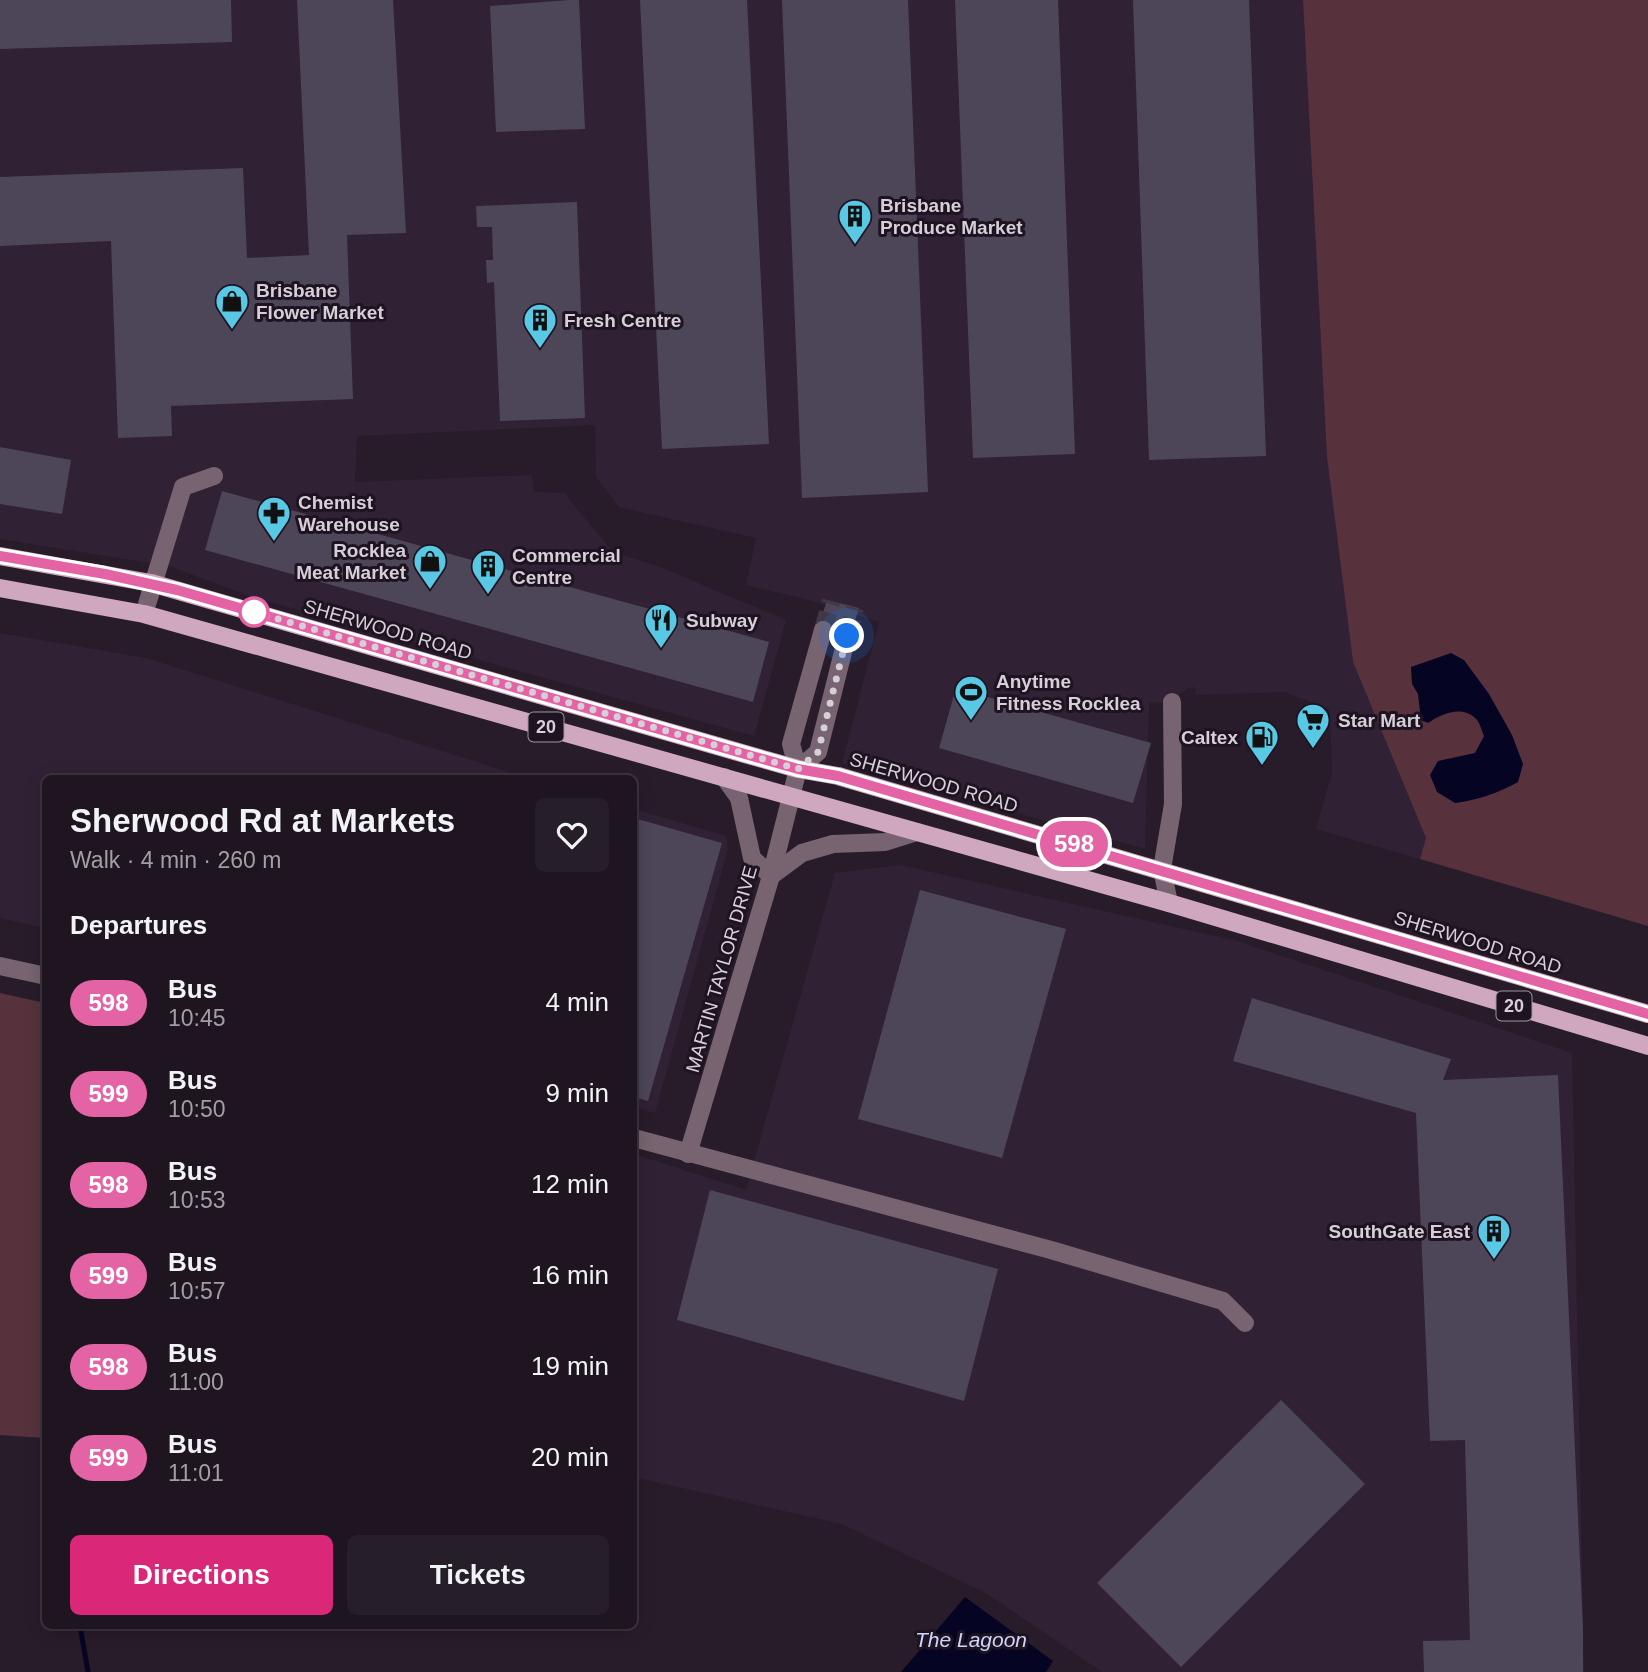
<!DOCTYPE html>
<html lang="en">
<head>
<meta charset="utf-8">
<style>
	:root { --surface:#1e1520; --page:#261e29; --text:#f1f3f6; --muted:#a19fa5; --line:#3c343e; --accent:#db2777 }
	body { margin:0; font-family:Helvetica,sans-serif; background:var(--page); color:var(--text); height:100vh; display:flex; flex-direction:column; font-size:26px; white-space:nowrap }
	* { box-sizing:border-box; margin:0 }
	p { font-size:23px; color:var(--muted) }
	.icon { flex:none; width:38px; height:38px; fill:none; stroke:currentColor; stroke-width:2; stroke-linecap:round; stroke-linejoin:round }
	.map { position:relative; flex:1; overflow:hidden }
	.drawer { position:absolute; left:42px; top:775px; width:595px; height:854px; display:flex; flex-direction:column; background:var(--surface); border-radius:10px; box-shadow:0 4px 18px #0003,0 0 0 2px var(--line) }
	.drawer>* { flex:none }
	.badge { padding:0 14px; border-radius:23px; font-size:24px; line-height:46px }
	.you { position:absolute; width:35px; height:35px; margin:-18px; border:5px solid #fff; border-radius:50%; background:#1a73e8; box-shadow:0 0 0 10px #1a73e833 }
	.map>.badge { position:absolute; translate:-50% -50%; box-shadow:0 0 0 4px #fff }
	h2 { padding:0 28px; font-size:26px; line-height:63px }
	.round { display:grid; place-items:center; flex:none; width:74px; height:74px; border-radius:10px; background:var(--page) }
	.headline { display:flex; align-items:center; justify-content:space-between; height:119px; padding:0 28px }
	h1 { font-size:33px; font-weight:700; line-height:52px }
	.cta { display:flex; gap:14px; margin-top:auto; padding:14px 28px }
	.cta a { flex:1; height:80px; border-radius:10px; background:var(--accent); color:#fff; font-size:28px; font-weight:700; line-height:80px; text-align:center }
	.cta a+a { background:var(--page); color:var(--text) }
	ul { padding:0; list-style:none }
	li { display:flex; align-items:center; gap:21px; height:91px; padding:0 28px }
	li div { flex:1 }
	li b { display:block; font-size:26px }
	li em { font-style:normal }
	li .badge { min-width:77px; font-weight:700; text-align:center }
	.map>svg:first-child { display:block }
	.built { fill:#312135 }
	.green { fill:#57323c }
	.water { fill:#060423 }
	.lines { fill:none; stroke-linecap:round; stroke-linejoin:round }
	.stream { stroke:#060423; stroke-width:5 }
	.building { fill:#4c4658 }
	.minor-tunnel { stroke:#423744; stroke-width:18; stroke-dasharray:18 9; stroke-linecap:butt }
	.minor { stroke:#776470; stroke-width:18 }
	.major { stroke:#cfa8c0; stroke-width:18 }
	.line-casing { stroke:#fff; stroke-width:16 }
	.line { stroke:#e463a4; stroke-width:10 }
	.walk { stroke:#d6ced8; stroke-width:7; stroke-dasharray:0 12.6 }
	.stop-dot { fill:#fff; stroke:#e463a4; stroke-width:3.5 }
	.labels { text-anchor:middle; stroke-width:6; stroke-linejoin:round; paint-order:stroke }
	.shield { fill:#1e1320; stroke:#9f96a1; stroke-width:2 }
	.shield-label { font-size:18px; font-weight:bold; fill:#d6ced8 }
	.poi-label { font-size:19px; font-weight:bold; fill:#d6ced8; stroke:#1e1320; text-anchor:start }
	.street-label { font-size:19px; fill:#d6ced8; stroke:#1e1320 }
	.water-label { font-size:21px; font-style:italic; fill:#ced4fd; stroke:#1e1320 }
</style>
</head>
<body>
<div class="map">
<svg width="1648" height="1672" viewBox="0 0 1648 1672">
	<rect width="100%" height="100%" fill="#281c2a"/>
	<!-- built -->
	<g class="built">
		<polygon points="0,0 1303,0 1327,457 1353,662 1426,838 1420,859 1316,829 1332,773 1330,709 1284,692 1196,695 1195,687 1188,688 1172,702 1149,703 1145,849 842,763 879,622 809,600 746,585 756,538 619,507 596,477 595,425 357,436 355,482 532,475 534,492 564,493 613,552 660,567 786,620 754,736 252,597 169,566 0,539"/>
		<polygon points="0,633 146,658 531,779 46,779 45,928 0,918"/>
		<polygon points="634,809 726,836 728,849 655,1113 634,1107"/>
		<polygon points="900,865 1237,941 1572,1053 1584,1672 1102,1672 986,1593 842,1524 634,1477 634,1154 746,1190 835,873"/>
	</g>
	<!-- green -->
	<g class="green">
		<polygon points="1303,0 1648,0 1648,926 1420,859 1426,838 1353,662 1327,457"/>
		<polygon points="0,993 45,1003 45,1438 0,1435"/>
	</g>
	<!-- water -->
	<g class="water">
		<path d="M 1451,653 L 1464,660 L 1489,694 L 1512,735 L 1523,764 L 1518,782 C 1498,793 1478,800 1455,803 L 1437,792 L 1430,775 L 1438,761 L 1475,753 L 1484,736 C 1482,731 1480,724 1477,720 C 1463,704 1441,714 1428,723 L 1421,720 L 1418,694 L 1412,684 L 1411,667 Z"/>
		<polygon points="965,1597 1053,1661 1046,1672 901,1672"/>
	</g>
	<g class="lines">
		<!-- stream -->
		<polyline class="stream" points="80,1626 88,1672"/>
	</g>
	<!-- building -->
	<g class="building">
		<polygon points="0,0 231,0 232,42 0,49"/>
		<polygon points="297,0 393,0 406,233 347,235 353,399 171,406 172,436 118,438 111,241 0,246 0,177 243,168 247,258 309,255"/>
		<polygon points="569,0 579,0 585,129 496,132 490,6"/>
		<polygon points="640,0 747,0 769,444 662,449"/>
		<polygon points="782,0 908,0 928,492 802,498"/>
		<polygon points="955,0 1058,0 1075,454 973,458"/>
		<polygon points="1133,0 1249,0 1266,456 1149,460"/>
		<polygon points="577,202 585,418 500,421 494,282 487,283 486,260 493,260 492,227 477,227 476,206"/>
		<polygon points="0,447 71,460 62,514 0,504"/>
		<polygon points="222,491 769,642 753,702 205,550"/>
		<polygon points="827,600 859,608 853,627 843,625 834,633 832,623 821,619"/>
		<polygon points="956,688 1151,743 1133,803 939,748"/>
		<polygon points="634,818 722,843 648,1101 634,1097"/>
		<polygon points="920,890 1066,929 1002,1158 858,1119"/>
		<polygon points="1252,998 1451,1059 1443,1080 1558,1075 1583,1627 1583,1672 1424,1672 1423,1641 1470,1640 1465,1440 1430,1441 1416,1113 1233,1061"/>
		<polygon points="710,1190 998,1269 964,1401 677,1320"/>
		<polygon points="1281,1400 1365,1484 1181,1667 1097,1583"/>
	</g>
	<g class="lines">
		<!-- minor-tunnel -->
		<g class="minor-tunnel">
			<polyline points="823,630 831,601"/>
			<polyline points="847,636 855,608"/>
		</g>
		<!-- minor -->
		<g class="minor">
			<polyline points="144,614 183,487 214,476"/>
			<polyline points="798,769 818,752 847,636"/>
			<polyline points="724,777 739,798 752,858 771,876"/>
			<polyline points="771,876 802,853 833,844 885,842 917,832"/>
			<polyline points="1169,903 1162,869 1173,804 1172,702"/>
			<polyline points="0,966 46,976"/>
			<polyline points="634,1138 1051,1250 1223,1301 1245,1323"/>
			<polyline points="688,1154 771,876 798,769 791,744 823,630"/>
		</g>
		<!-- major -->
		<g class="major">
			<polyline points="0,556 151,583 745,754 798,769 838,776 1648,1014"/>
			<polyline points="0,588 144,614 1169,903 1648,1046"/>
		</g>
	</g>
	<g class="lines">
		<defs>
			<polyline id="line" points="0,556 105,574 177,590 745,754 798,769 838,776 1648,1014"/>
		</defs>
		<!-- line casing -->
		<use href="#line" class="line-casing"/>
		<!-- line -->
		<use href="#line" class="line"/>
		<!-- walk -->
		<polyline class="walk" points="254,612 798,769 818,752 847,636"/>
	</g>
	<!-- icons -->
	<defs>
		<symbol id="building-pin" viewBox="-11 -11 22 30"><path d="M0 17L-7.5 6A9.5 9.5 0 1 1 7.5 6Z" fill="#59c8e4" stroke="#1e1320"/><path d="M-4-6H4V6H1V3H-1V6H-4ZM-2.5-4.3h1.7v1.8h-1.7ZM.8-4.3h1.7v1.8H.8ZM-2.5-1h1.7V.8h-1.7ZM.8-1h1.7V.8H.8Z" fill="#111"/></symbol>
		<symbol id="shop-pin" viewBox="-11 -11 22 30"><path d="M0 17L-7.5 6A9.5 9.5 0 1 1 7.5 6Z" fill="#59c8e4" stroke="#1e1320"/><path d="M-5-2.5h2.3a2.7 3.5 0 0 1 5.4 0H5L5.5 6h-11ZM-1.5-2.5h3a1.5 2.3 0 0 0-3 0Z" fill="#111"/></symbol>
		<symbol id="pharmacy-pin" viewBox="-11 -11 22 30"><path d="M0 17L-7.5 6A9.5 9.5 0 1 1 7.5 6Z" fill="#59c8e4" stroke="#1e1320"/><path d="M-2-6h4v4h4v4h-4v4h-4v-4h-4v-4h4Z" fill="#111"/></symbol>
		<symbol id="restaurant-pin" viewBox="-11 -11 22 30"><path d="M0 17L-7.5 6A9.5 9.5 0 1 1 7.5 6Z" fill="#59c8e4" stroke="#1e1320"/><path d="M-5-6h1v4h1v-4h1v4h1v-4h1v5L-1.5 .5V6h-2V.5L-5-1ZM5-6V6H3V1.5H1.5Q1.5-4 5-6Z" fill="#111"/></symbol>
		<symbol id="stadium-pin" viewBox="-11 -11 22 30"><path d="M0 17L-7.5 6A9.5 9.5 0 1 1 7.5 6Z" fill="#59c8e4" stroke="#1e1320"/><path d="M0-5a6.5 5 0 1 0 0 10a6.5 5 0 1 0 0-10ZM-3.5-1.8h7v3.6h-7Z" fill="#111"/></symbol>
		<symbol id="supermarket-pin" viewBox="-11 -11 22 30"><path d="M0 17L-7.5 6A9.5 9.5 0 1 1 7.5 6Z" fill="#59c8e4" stroke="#1e1320"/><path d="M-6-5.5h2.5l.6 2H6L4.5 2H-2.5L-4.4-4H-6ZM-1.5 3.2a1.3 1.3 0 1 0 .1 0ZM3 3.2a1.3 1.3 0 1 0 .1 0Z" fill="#111"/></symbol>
		<symbol id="fuel-pin" viewBox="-11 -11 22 30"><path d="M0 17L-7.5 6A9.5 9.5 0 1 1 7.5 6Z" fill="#59c8e4" stroke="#1e1320"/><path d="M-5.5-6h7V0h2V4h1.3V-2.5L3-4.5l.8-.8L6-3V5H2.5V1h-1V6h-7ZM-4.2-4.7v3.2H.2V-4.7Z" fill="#111"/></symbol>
	</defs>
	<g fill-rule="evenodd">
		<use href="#building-pin" x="836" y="197" width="38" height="52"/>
		<use href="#shop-pin" x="213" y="282" width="38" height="52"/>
		<use href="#building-pin" x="521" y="301" width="38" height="52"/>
		<use href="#pharmacy-pin" x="255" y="494" width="38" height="52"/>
		<use href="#shop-pin" x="411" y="542" width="38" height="52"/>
		<use href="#building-pin" x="469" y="547" width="38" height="52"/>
		<use href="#restaurant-pin" x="642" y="601" width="38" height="52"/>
		<use href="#stadium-pin" x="952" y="673" width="38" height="52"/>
		<use href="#supermarket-pin" x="1294" y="701" width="38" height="52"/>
		<use href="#fuel-pin" x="1243" y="718" width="38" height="52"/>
		<use href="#building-pin" x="1475" y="1212" width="38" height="52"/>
	</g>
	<!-- markers -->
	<circle class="stop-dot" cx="254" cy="612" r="14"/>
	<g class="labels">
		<!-- shield labels -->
		<g class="shield">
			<rect x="528.5" y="712.5" width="35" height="29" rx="5"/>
			<rect x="1496.5" y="991.5" width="35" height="29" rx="5"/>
		</g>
		<g class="shield-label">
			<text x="546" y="733">20</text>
			<text x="1514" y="1012">20</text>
		</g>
		<!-- poi labels -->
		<g class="poi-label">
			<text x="880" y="212">Brisbane<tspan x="880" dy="22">Produce Market</tspan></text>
			<text x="256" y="297">Brisbane<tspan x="256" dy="22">Flower Market</tspan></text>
			<text x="564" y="327">Fresh Centre</text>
			<text x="298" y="509">Chemist<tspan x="298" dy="22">Warehouse</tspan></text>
			<text x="406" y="557" text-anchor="end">Rocklea<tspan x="406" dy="22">Meat Market</tspan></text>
			<text x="512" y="562">Commercial<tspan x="512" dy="22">Centre</tspan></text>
			<text x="686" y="627">Subway</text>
			<text x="996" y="688">Anytime<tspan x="996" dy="22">Fitness Rocklea</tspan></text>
			<text x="1338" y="727">Star Mart</text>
			<text x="1238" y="744" text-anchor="end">Caltex</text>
			<text x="1470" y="1238" text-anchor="end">SouthGate East</text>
		</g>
		<!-- street labels -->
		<g class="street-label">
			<text transform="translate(388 629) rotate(16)" y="7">SHERWOOD ROAD</text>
			<text transform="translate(934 782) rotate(16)" y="7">SHERWOOD ROAD</text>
			<text transform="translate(1478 942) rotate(17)" y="7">SHERWOOD ROAD</text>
			<text transform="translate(721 969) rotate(-74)" y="7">MARTIN TAYLOR DRIVE</text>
		</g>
		<!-- water labels -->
		<g class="water-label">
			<text x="971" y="1647">The Lagoon</text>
		</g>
	</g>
</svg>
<div class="you" style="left:847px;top:636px"></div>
<b class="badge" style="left:1074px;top:844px;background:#e463a4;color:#fff">598</b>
<section class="drawer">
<div class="headline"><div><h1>Sherwood Rd at Markets</h1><p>Walk · 4 min · 260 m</p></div><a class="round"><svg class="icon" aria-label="heart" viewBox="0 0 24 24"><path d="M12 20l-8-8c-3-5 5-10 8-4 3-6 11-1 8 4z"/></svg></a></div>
<h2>Departures</h2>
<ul>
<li><span class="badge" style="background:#e463a4;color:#fff">598</span><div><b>Bus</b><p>10:45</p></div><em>4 min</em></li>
<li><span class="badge" style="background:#e463a4;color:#fff">599</span><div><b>Bus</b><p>10:50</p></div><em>9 min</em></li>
<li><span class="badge" style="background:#e463a4;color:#fff">598</span><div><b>Bus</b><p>10:53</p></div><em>12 min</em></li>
<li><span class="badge" style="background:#e463a4;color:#fff">599</span><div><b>Bus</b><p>10:57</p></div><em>16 min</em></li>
<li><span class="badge" style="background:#e463a4;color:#fff">598</span><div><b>Bus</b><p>11:00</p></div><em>19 min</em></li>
<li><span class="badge" style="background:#e463a4;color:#fff">599</span><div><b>Bus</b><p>11:01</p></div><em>20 min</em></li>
</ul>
<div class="cta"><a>Directions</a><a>Tickets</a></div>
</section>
</div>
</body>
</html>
